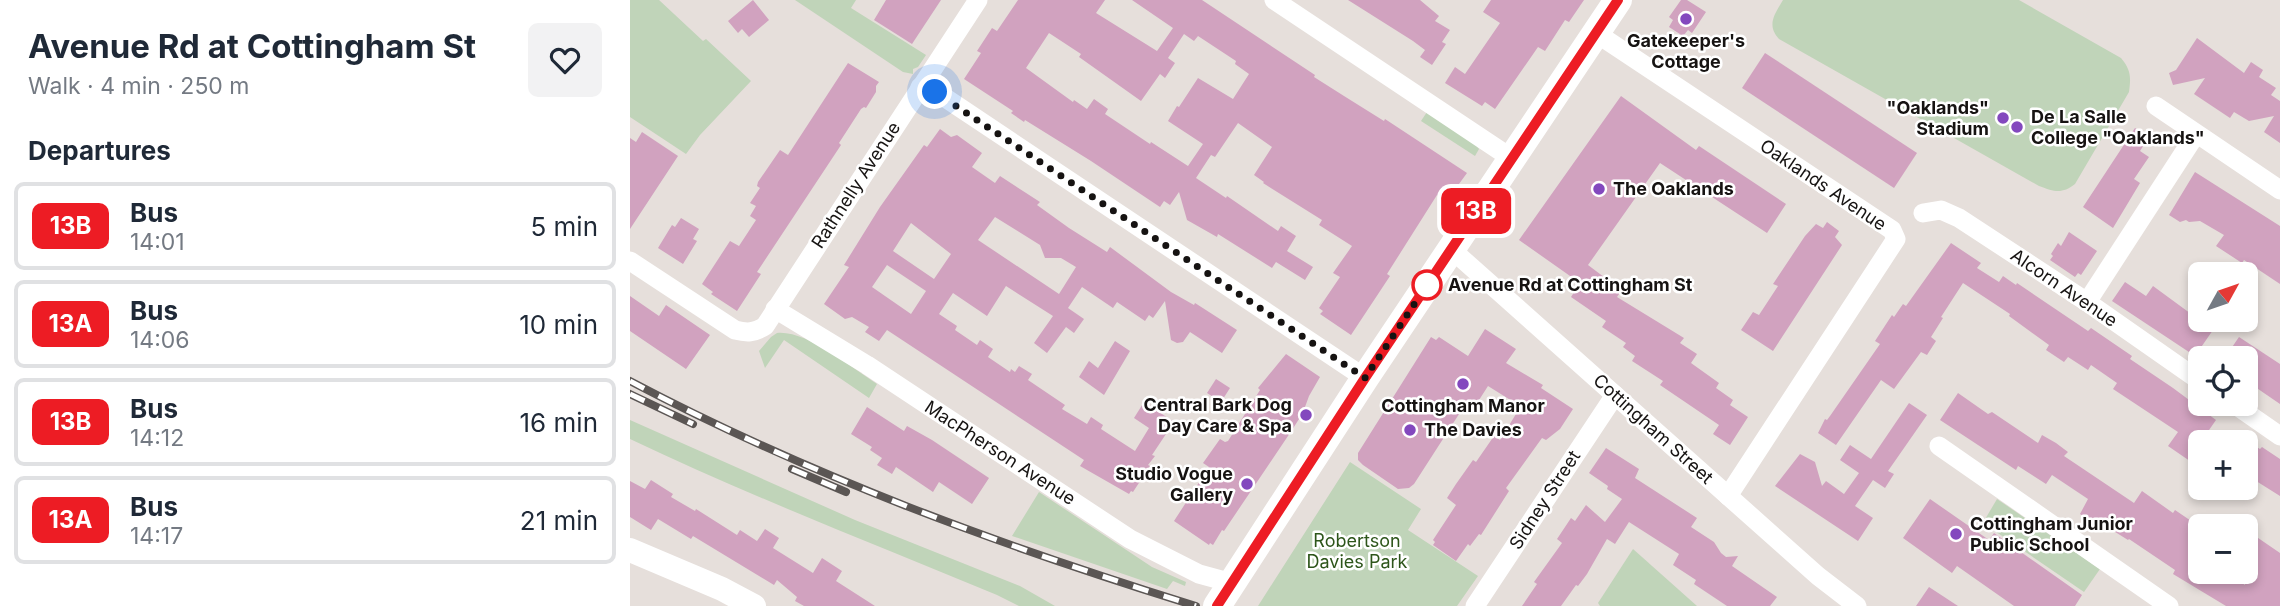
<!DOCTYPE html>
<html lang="en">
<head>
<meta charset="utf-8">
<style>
	:root { --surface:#fff; --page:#f2f2f3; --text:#1f2937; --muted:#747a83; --line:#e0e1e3 }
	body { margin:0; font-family:Inter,sans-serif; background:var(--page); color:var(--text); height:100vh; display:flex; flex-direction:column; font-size:26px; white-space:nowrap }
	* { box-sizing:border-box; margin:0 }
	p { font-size:23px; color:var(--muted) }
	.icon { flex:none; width:38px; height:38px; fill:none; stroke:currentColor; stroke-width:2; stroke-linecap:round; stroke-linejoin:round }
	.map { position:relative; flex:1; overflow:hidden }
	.side { display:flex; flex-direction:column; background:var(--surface); width:630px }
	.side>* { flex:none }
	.badge { padding:0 14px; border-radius:10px; font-size:24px; line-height:46px }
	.needle { width:46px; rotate:50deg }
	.tools { position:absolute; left:1558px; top:262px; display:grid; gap:14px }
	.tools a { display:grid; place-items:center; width:70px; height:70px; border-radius:10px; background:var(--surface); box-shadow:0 4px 10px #0003; font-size:35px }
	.you { position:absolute; width:35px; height:35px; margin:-18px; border:5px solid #fff; border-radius:50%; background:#1a73e8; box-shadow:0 0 0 10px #1a73e833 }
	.map>.badge { position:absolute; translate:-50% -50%; box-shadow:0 0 0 4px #fff }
	h2 { padding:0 28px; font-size:26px; line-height:63px }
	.round { display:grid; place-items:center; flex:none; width:74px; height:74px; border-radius:10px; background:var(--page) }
	.overview { display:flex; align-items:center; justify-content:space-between; height:119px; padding:0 28px }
	h1 { font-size:33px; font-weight:700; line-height:52px }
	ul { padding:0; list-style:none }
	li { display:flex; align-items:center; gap:21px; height:88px; margin:0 14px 10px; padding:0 14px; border:4px solid var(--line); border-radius:10px }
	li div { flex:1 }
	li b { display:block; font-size:26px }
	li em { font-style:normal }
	li .badge { min-width:77px; font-weight:700; text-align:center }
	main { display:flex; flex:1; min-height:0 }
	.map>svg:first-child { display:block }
	.green { fill:#c0d4b9 }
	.building { fill:#d1a2bf; fill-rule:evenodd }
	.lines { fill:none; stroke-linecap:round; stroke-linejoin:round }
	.minor { stroke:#fff; stroke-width:19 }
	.tertiary { stroke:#fff; stroke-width:24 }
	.secondary { stroke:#fff; stroke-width:28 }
	.rail-casing { stroke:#5b5654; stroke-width:8 }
	.rail { stroke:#fff; stroke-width:5; stroke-dasharray:16; stroke-linecap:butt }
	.line-casing { stroke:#fff; stroke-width:16 }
	.line { stroke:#ed1c24; stroke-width:10 }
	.walk { stroke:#161312; stroke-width:7; stroke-dasharray:0 12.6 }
	.poi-dot { fill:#8348be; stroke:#fff; stroke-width:2.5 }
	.stop-dot { fill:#fff; stroke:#ed1c24; stroke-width:3.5 }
	.labels { text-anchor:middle; stroke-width:5; stroke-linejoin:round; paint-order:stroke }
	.poi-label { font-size:18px; font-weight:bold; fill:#161312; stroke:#fff; text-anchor:start }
	.street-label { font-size:18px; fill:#161312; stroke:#fff }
	.stop-label { font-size:18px; font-weight:bold; fill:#161312; stroke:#fff; text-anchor:start }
	.park-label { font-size:18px; fill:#2d551a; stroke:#fff }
</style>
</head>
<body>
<main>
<section class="side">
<div class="overview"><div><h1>Avenue Rd at Cottingham St</h1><p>Walk · 4 min · 250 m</p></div><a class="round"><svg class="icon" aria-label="heart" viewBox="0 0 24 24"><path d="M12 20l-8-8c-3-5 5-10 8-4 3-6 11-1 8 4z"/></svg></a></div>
<h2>Departures</h2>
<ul>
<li><span class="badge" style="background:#ed1c24;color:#fff">13B</span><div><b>Bus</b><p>14:01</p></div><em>5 min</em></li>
<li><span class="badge" style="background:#ed1c24;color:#fff">13A</span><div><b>Bus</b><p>14:06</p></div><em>10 min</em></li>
<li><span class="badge" style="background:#ed1c24;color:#fff">13B</span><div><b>Bus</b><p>14:12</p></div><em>16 min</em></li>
<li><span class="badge" style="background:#ed1c24;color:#fff">13A</span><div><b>Bus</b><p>14:17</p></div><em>21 min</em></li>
</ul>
</section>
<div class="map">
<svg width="1650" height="606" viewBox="0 0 1650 606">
	<rect width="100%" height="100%" fill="#e6dfdb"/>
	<!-- green -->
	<g class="green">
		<polygon points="0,0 29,0 73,41 76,39 121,81 70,135 56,154 0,117"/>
		<polygon points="165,0 226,0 221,8 296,55 288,67 283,69 283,74 273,72"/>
		<path d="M 1153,0 L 1389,0 L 1491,58 C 1501,70 1501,77 1499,92 L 1445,184 C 1432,194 1425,192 1409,186 L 1149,39 C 1136,25 1145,14 1153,0 Z"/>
		<polygon points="797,112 845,144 849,149 845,156 791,121"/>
		<path d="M 147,333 C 177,330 222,368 247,384 L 239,398 L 154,340 L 135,368 L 129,351 L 141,337 Z"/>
		<path d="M 0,420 L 225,520 L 390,586 L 425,606 L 389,606 L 367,595 C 244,544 120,496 0,439 Z"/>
		<polygon points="720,462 791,509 778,530 848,576 827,606 628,606"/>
		<polygon points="409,492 522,567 556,582 555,586 543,581 537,589 382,536"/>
		<polygon points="1367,499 1470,569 1454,592 1359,527 1354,521"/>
		<polygon points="1003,549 1067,606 970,606 968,603"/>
	</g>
	<!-- building -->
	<g class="building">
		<polygon points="123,0 139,20 119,37 112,29 108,33 98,21"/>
		<polygon points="256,0 311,0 282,44 244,20"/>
		<path d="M 388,0 L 475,0 L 466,13 L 527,51 L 543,28 L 502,0 L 572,0 L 685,75 L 684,77 L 714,96 L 754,121 L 755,119 L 837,173 L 818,199 L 813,195 L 811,198 L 807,195 L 757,274 L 760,276 L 721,335 L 690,314 L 693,311 L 689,308 L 710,277 L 703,273 L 722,246 L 689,225 L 692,220 L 633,183 L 634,182 L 624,175 L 642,147 L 608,123 L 585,157 L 581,155 L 566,178 L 596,198 L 597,196 L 648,231 L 651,226 L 666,236 L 657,251 L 683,267 L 675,280 L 646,262 L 642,268 L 588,234 L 587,237 L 557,220 L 549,192 L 540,205 L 534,201 L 530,207 L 461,161 L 395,120 L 394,122 L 381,113 L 383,111 L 334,79 L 351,53 L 347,51 L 362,28 L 367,31 ZM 419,33 L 451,54 L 449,57 L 511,101 L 530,74 L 535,78 L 545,63 L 538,58 L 554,34 L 564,41 L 568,36 L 606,61 L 605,64 L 619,74 L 603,99 L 568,78 L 549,107 L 547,106 L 538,121 L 573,144 L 558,166 L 521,142 L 520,144 L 475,114 L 478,109 L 464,99 L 457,109 L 444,100 L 443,102 L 396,68 Z"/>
		<polygon points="718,0 790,0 809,16 805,21 820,30 812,42 816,44 802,65 790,57 795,50 783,41"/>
		<polygon points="861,0 954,0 939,22 935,20 915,51 908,47 865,109 855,102 852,106 815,83 825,67 835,74 870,23 853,12"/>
		<polygon points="1051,0 1057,0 1076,12 1062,33 1058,30 1053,36 1039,27 1043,20 1039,17"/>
		<polygon points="1567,38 1614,73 1621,62 1633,70 1629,77 1646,88 1641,95 1650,101 1650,143 1634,132 1644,116 1619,121 1604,112 1600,118 1564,94 1575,78 1543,85 1539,73 1546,70"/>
		<polygon points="1135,53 1287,153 1264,188 1112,88"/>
		<polygon points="218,63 249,82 246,86 246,92 236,108 234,107 231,109 209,143 211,145 127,272 131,274 107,311 81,294 83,292 72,284 100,241 109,246 126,220 120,216 126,206 120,203 130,188 127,186 128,182 150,150 158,155"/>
		<polygon points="991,96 1066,150 1069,146 1156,204 1137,233 1030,163 958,265 978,280 987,279 996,284 987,297 1054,338 1050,343 1067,354 1061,363 1089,383 1086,388 1103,400 1100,405 1118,417 1100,445 1083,434 1089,425 1030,385 1033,381 1002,361 1005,356 993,347 996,343 972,327 976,321 941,297 950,283 889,240"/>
		<polygon points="1505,128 1519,137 1510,151 1519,157 1504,179 1510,183 1483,228 1453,207"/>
		<path d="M 310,129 L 321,137 L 327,135 L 352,153 L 342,167 L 365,183 L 370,176 L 410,202 L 407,205 L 439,228 L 477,252 L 480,247 L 541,292 L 564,305 L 565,303 L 607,330 L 592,353 L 560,332 L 553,342 L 547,343 L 541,340 L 535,301 L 523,318 L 519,315 L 515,321 L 487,302 L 483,308 L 452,287 L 438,308 L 454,319 L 444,333 L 436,327 L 417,353 L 404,343 L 423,316 L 376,286 L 357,316 L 323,293 L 309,314 L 327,326 L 325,330 L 347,345 L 350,340 L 363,349 L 358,357 L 380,372 L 381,369 L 385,372 L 389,366 L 402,374 L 398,380 L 435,405 L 432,409 L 457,424 L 461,417 L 473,425 L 471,429 L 505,451 L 519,428 L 504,418 L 514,402 L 544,422 L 522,455 L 525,456 L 518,465 L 520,466 L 503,492 L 501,491 L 499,494 L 450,466 L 454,460 L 257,330 L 249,341 L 235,332 L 239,327 L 222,317 L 215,319 L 194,304 L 219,267 L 214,265 L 250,207 L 294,145 L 297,147 ZM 365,217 L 410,245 L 415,258 L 431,258 L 446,267 L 429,294 L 348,240 ZM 281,223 L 321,254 L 304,279 L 263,251 ZM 257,265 L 296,291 L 281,314 L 242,287 Z"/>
		<polygon points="12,132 48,156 0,229 0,138 6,142"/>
		<polygon points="1565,172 1650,226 1650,284 1614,260 1612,263 1586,246 1594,235 1570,221 1559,222 1556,220 1550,222 1539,215"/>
		<polygon points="51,218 69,229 63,239 67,241 53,264 28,248 42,225 45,227"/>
		<polygon points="1197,222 1209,231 1205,237 1212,245 1143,351 1111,330 1123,312 1129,315 1148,286 1143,284 1175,236 1186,224 1193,228"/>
		<polygon points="1439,232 1467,251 1451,275 1448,273 1445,277 1420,260 1423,256 1421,254 1428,243 1431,246"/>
		<polygon points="1321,243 1351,263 1347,268 1369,282 1373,276 1386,285 1387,283 1458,331 1461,328 1480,341 1502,356 1500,359 1543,388 1586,420 1570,443 1570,468 1538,446 1548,432 1483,389 1487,383 1461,365 1458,370 1438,357 1434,362 1416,350 1419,345 1379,316 1380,314 1333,283 1311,317 1313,318 1301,337 1306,341 1297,355 1291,352 1264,389 1251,380 1206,445 1188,433 1195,419 1197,420 1200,416 1250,344 1245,341 1262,315 1264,317 1273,304 1276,306"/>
		<polygon points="1495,282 1516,296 1523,286 1583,330 1565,356 1482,301"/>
		<polygon points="0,296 29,316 36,305 80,335 56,369 0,331"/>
		<polygon points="855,329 886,349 876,363 913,385 911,388 943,409 930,429 916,440 912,438 876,488 879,491 851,535 849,534 840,546 838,544 826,561 803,545 805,542 803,540 826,505 817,498 826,484 843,460 846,462 864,436 870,440 886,414 877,408 882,401 858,386 842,411 838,409 835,413 831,411 784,484 779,488 768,489 733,465 728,460 728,453 801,337 806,340 809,337 838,356"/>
		<polygon points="1609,337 1650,364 1650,404 1615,380 1615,359 1594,359"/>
		<polygon points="485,341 500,351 474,395 449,377 459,361 468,368"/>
		<polygon points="656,354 690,377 679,396 675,407 676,408 662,430 594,531 592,530 583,545 580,543 579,545 544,521 579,467 573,463 590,439 595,442 598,441 630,390 628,388"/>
		<polygon points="586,379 600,388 591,402 577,393"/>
		<polygon points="1328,393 1358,414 1362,412 1408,443 1412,435 1426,443 1438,452 1434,456 1504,503 1512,491 1543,513 1545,510 1570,527 1570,533 1558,549 1570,556 1570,572 1597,572 1615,585 1615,529 1650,553 1650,606 1596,606 1543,574 1545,570 1499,539 1498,540 1482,530 1481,532 1477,530 1476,532 1450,514 1458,499 1422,475 1416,484 1388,466 1386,470 1310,420"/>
		<polygon points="1279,403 1297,415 1258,471 1264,474 1255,488 1243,480 1225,506 1243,518 1228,541 1145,486 1170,454 1185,462 1192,486 1196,481 1214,494 1229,473 1210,460 1220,445 1241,459"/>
		<polygon points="237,407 274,431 277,426 302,440 359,478 342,504 309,482 303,492 266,467 262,474 247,465 252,458 240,450 242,447 221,434"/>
		<polygon points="1615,440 1630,449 1632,447 1650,459 1650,496 1615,474"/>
		<polygon points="976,448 1009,469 1005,478 1067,518 1061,527 1084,542 1091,553 1096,557 1108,556 1102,566 1147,597 1140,606 1097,606 1064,584 1066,580 1043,565 1049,554 999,522 985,544 977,539 957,574 948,586 946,585 931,606 892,606 907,584 904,582 932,543 927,539 941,518 945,521 956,505 975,522 992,499 977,489 978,486 959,473"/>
		<polygon points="21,480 43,494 41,497 65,511 66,509 107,535 110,530 127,541 135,529 149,538 143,548 183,573 192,558 212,571 206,581 245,606 174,606 165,601 167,597 147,580 144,585 63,536 61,539 28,519 21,530 0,517 0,481 15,489"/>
		<polygon points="1300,499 1359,540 1364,533 1452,595 1445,606 1384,606 1327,566 1322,573 1273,538"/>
		<polygon points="1299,587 1328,606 1286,606"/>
	</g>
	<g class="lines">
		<!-- minor -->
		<g class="minor">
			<polyline points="644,0 881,158"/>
			<polyline points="966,33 1262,230 1266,239 1098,496"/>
			<polyline points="290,87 305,91 735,378"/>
			<polyline points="1526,106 1650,190"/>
			<polyline points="1293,213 1311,210 1329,218 1457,302 1570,381"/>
			<polyline points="821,249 1188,576 1227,606"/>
			<path d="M 0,261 L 105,330 C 117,333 124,333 135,326 L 348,0"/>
			<polyline points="1457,302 1566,134"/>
			<polyline points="145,309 237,365 500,539 569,574 602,583"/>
			<polyline points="1604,404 1650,436"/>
			<polyline points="1309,446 1539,606"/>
			<polyline points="845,606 985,395"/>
		</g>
		<!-- tertiary -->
		<polyline class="tertiary" points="0,550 92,589 124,606"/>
		<!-- secondary -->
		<polyline class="secondary" points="587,606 735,378 988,0"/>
		<defs>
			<g id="rail">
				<path d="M 0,381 C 180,476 372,546 566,606"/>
				<polyline points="0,394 63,424"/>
				<polyline points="162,469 216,492"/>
			</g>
		</defs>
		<!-- rail casing -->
		<use href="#rail" class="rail-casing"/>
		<!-- rail -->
		<use href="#rail" class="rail"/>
	</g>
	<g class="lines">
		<defs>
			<polyline id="line" points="587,606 735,378 988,0"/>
		</defs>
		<!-- line casing -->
		<use href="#line" class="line-casing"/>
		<!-- line -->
		<use href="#line" class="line"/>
		<!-- walk -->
		<polyline class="walk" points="305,92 735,378 797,285"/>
	</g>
	<!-- markers -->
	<g class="poi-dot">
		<circle cx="1056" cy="19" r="7"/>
		<circle cx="1373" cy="118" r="7"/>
		<circle cx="1387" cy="127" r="7"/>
		<circle cx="969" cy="189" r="7"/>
		<circle cx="833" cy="384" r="7"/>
		<circle cx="676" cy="415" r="7"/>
		<circle cx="780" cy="430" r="7"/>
		<circle cx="617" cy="484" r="7"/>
		<circle cx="1326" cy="534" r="7"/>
	</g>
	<circle class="stop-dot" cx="797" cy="285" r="14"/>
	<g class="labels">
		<!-- poi labels -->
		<g class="poi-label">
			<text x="1056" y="47" text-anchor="middle">Gatekeeper's<tspan x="1056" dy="21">Cottage</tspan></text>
			<text x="1359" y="114" text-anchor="end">"Oaklands"<tspan x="1359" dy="21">Stadium</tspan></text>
			<text x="1401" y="123">De La Salle<tspan x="1401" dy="21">College "Oaklands"</tspan></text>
			<text x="983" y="195">The Oaklands</text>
			<text x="662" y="411" text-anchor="end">Central Bark Dog<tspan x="662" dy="21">Day Care &amp; Spa</tspan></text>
			<text x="833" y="412" text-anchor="middle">Cottingham Manor</text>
			<text x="794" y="436">The Davies</text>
			<text x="603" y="480" text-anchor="end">Studio Vogue<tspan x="603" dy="21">Gallery</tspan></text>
			<text x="1340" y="530">Cottingham Junior<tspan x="1340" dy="21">Public School</tspan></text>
		</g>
		<!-- street labels -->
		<g class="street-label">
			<text transform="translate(226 185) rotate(-57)" y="6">Rathnelly Avenue</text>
			<text transform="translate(1193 185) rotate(34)" y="6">Oaklands Avenue</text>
			<text transform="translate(1434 288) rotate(34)" y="6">Alcorn Avenue</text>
			<text transform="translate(1023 429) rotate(42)" y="6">Cottingham Street</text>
			<text transform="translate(370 453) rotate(33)" y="6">MacPherson Avenue</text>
			<text transform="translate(915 500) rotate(-57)" y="6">Sidney Street</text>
		</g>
		<!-- stop labels -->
		<g class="stop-label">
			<text x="818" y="291">Avenue Rd at Cottingham St</text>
		</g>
		<!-- park labels -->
		<g class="park-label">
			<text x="727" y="547">Robertson<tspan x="727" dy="21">Davies Park</tspan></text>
		</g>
	</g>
</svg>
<div class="tools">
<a><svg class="needle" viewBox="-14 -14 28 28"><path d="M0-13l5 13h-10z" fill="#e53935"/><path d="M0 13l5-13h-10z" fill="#747a83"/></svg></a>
<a><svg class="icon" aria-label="locate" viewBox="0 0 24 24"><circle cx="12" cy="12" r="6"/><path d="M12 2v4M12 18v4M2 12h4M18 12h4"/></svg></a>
<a>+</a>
<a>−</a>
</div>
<div class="you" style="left:305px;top:92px"></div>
<b class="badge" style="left:846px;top:211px;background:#ed1c24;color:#fff">13B</b>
</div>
</main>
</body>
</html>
